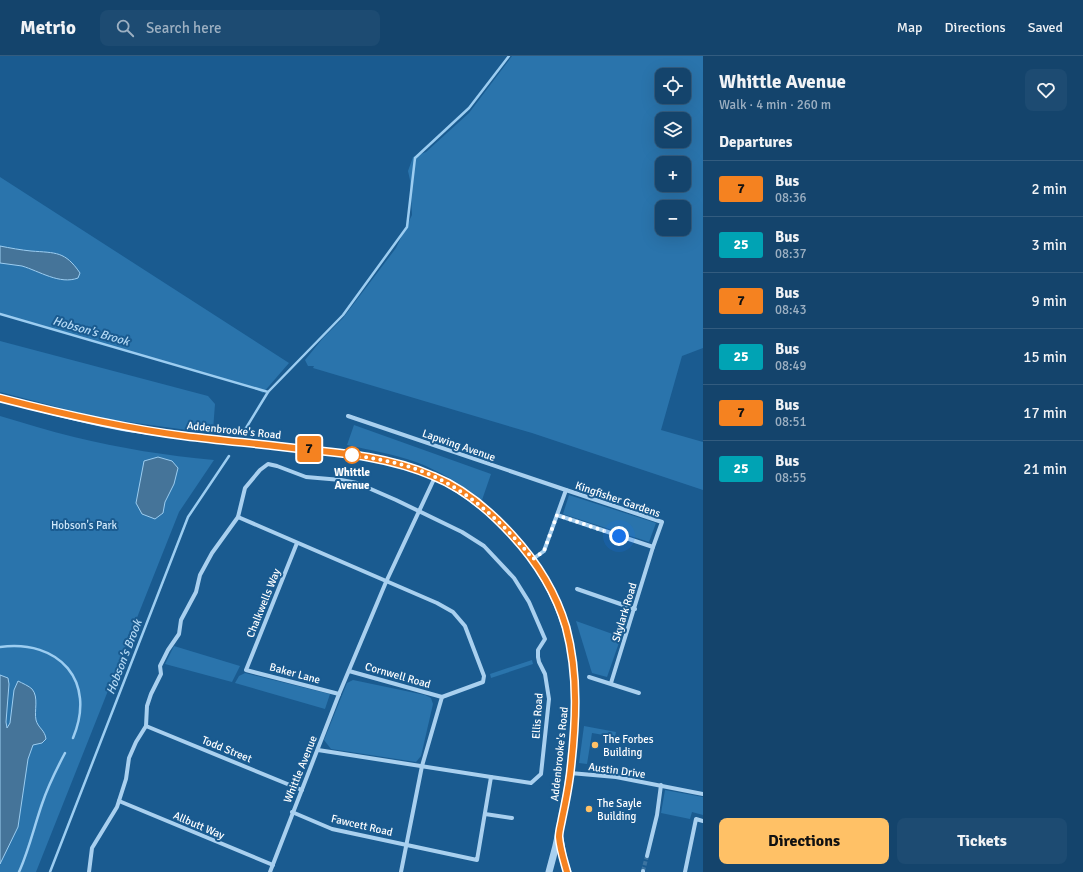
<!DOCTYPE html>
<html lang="en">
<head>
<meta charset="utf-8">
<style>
	:root { --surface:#14446c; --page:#1d4b72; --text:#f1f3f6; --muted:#9db0c2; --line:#335c7f; --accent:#ffc166 }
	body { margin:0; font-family:Signika,sans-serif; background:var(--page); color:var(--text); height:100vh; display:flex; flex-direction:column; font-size:15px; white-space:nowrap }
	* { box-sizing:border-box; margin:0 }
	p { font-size:13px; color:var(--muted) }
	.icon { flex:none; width:22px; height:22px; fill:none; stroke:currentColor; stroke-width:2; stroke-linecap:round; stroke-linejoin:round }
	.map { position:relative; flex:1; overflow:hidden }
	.side { display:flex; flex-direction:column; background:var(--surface); width:380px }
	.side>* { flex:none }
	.badge { padding:0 8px; border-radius:3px; font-size:14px; line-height:26px }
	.tools { position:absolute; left:655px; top:12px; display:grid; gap:8px }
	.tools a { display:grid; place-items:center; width:36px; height:36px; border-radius:8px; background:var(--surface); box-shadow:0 4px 16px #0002,0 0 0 1px var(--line); font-size:20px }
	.you { position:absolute; width:20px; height:20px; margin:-10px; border:3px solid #fff; border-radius:50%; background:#1a73e8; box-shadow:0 0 0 6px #1a73e833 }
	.map>.badge { position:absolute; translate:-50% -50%; box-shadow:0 0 0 2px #fff }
	h2 { padding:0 16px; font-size:15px; line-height:36px }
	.round { display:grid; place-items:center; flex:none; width:42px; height:42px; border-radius:8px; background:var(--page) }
	.head { display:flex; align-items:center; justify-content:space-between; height:68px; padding:0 16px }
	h1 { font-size:19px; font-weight:700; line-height:30px }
	.action { display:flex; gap:8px; margin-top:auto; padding:8px 16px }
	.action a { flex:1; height:46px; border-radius:8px; background:var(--accent); color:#111; font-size:16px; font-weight:700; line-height:46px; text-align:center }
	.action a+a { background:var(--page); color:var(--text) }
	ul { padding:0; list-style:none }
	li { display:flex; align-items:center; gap:12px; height:56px; padding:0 16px; border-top:1px solid var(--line) }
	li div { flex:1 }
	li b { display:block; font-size:15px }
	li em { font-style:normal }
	li .badge { min-width:44px; font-weight:700; text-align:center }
	header { display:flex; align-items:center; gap:24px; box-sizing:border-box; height:56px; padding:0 20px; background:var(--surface); border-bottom:1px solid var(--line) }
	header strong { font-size:19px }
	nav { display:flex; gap:22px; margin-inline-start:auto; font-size:14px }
	.search { width:280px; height:36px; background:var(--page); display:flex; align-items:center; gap:10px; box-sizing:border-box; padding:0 14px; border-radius:8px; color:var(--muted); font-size:15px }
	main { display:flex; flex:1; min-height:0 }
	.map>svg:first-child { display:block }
	.green { fill:#2a74ac; fill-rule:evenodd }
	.water { fill:#457499; stroke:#9ccdf1 }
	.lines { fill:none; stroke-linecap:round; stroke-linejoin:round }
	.stream { stroke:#9ccdf1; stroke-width:2.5 }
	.minor-tunnel { stroke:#3c74a1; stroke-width:4; stroke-dasharray:4 2; stroke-linecap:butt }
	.minor { stroke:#a9d0ef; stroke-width:4 }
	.tertiary { stroke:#a9d0ef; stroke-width:7 }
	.line-casing { stroke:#fff; stroke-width:9 }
	.line { stroke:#f58220; stroke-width:6 }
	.walk { stroke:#fff; stroke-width:4; stroke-dasharray:0 7.2 }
	.stop-dot { fill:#fff; stroke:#f58220; stroke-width:2 }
	.poi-dot { fill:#ffc166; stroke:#1a5b90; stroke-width:1.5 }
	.labels { text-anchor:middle; stroke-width:4; stroke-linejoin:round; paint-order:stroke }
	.street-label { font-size:11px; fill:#fff; stroke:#1a5b90 }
	.stop-label { font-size:11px; font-weight:bold; fill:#fff; stroke:#1a5b90 }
	.park-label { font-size:11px; fill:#cfe8fa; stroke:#1a5b90 }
	.poi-label { font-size:11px; fill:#fff; stroke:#1a5b90; text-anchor:start }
	.water-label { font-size:12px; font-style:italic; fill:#b5daf5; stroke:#1a5b90 }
</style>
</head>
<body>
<header>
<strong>Metrio</strong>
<div class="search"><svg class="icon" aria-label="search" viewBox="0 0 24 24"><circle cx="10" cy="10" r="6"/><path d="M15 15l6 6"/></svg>Search here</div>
<nav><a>Map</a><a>Directions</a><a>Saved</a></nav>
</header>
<main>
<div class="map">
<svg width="703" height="816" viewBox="0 0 703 816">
	<rect width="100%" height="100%" fill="#1a5b90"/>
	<!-- green -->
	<g class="green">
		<path d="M 512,0 L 703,0 L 703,292 L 682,300 L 661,374 L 703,386 L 703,434 L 532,377 L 313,312 L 314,310 L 308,310 L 305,304 L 323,282 L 343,262 L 396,192 L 412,159 L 410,124 L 408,115 L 413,101 L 426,96 L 469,57 ZM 662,19 L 684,19 L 684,41 L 662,41 ZM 662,63 L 684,63 L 684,85 L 662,85 ZM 662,107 L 684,107 L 684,129 L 662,129 ZM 662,151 L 684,151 L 684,173 L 662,173 Z"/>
		<polygon points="0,121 289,307 263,337 254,332 0,258"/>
		<polygon points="0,285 208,340 215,348 213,374 209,377 99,362 0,336"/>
		<path d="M 0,360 C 25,367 49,375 74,381 C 120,392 167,400 214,404 L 179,456 L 36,816 L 0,816 Z"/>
		<path d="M 354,369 L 491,418 L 482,444 C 462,429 440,415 416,406 C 394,398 370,394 347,389 Z"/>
		<polygon points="569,439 656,467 649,486 563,458"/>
		<polygon points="576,565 621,581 607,621 592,617"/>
		<polygon points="174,590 240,610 232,626 165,608"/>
		<polygon points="532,604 533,608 491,622 490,618"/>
		<polygon points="245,617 330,638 325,653 235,627 239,620"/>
		<polygon points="353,624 425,639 431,642 433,648 421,700 416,706 331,693 324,684 347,627"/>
		<polygon points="584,670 616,676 615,681 592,677 587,708 579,707"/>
		<polygon points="665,734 703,741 703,759 692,756 690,763 661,757"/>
	</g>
	<!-- water -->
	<g class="water">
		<path d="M 0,190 C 10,192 21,194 31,195 C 56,197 65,195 80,217 L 78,222 C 60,229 39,215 22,210 C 15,209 7,208 0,207 Z"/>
		<polygon points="158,401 172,405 178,412 174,428 165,446 163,457 155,463 142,458 136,447 144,405"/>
		<path d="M 0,619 L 8,622 L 9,628 L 6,666 L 7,672 L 10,667 L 14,634 L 18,625 C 22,627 29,630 32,633 C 39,641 34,655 36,664 C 38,672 45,674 46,683 L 42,687 L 33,689 L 28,703 L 18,771 L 0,808 Z"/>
	</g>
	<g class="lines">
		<!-- stream -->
		<g class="stream">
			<polyline points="0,258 268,336 243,377"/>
			<polyline points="268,336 343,259 407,171 415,102 469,52 509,0"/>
			<path d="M 0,591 C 59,583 97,625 73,682"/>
			<path d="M 19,816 C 29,794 34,771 42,748 C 48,730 56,714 65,697"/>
			<polyline points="50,816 188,461 229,400"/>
		</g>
		<!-- minor-tunnel -->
		<polyline class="minor-tunnel" points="643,815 647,800"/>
		<!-- minor -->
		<g class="minor">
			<polyline points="348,360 566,434"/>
			<polyline points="238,461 437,547 453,556 465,570 484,620 483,626 442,641"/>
			<polyline points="297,487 246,614 339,638"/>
			<polyline points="533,503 544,495 557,459 653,491 662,466 566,434 557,459"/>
			<polyline points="577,533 635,553"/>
			<polyline points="349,615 442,641 422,710 401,816"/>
			<polyline points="589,621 639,637"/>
			<polyline points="611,627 653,491"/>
			<polyline points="146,670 302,734"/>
			<polyline points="318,694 491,721"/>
			<polyline points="570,717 616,721 703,738"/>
			<polyline points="119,745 273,809"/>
			<polyline points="485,758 512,762"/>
			<polyline points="647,800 657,759 661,729"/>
			<polyline points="89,816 92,792 117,751 126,723 129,702 136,686 146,670 147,650 151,638 161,618 160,610 168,594 179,578 181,564 196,536 200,519 212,497 238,461 245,432 260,414 268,408 277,410 306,421 341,424 357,427 396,444 462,476 484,490 514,522 529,546 545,583 538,594 538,601 539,606 545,618 549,643 541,718 531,727 491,721 477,804 332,773 292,756"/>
			<polyline points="270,816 339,638 386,526 435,421"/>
			<polyline points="643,816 643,815"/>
			<polyline points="685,816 696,763 703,765"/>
		</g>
		<!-- tertiary -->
		<g class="tertiary">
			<path d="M 0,342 C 43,353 87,366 132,373 C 160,377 188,380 217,383 C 260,388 303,392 346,398 C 372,402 397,405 421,415 C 448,425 471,441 493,460 C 538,500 569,556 574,616 C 577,644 575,673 572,701 C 567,740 560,778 549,816"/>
			<polyline points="560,782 564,806 568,816"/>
		</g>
	</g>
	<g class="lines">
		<defs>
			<path id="line" d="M 0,342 C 62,358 122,372 185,380 C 224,385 263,388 301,393 C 346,397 392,402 433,420 C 463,432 490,455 512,479 C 536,505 556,537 566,571 C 579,620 576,669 570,719 C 568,734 565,749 562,763 C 561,769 559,775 559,781 C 560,793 564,805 567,816"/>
		</defs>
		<!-- line casing -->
		<use href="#line" class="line-casing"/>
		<!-- line -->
		<use href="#line" class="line"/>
		<!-- walk -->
		<path class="walk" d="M 352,399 C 375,403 399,406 421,415 C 466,432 502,466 533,503 L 544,495 L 557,459 L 619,480"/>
	</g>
	<!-- markers -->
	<circle class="stop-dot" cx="352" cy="399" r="8"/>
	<g class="poi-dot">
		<circle cx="595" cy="689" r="4"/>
		<circle cx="589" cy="753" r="4"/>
	</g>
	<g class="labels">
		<!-- street labels -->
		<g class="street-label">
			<text transform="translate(234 374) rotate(6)" y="4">Addenbrooke's Road</text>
			<text transform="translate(459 389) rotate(19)" y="4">Lapwing Avenue</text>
			<text transform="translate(618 443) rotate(19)" y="4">Kingfisher Gardens</text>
			<text transform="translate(263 547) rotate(-68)" y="4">Chalkwells Way</text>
			<text transform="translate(624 556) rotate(-73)" y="4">Skylark Road</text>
			<text transform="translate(295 617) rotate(15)" y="4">Baker Lane</text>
			<text transform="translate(398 619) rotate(16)" y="4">Cornwell Road</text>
			<text transform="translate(537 660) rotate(-86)" y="4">Ellis Road</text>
			<text transform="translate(227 693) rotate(22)" y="4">Todd Street</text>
			<text transform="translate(559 698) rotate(-84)" y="4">Addenbrooke's Road</text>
			<text transform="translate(300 713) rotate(-68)" y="4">Whittle Avenue</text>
			<text transform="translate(617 714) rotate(8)" y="4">Austin Drive</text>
			<text transform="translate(199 769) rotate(23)" y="4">Allbutt Way</text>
			<text transform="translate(362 769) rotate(13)" y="4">Fawcett Road</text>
		</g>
		<!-- stop labels -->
		<g class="stop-label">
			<text x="352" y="420">Whittle<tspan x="352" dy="13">Avenue</tspan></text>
		</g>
		<!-- park labels -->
		<g class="park-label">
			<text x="84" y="473">Hobson's Park</text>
		</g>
		<!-- poi labels -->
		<g class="poi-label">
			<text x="603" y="687">The Forbes<tspan x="603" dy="13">Building</tspan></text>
			<text x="597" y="751">The Sayle<tspan x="597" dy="13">Building</tspan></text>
		</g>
		<!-- water labels -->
		<g class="water-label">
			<text transform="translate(91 275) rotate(16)" y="4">Hobson's Brook</text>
			<text transform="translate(124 601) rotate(-69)" y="4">Hobson's Brook</text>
		</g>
	</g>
</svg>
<div class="tools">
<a><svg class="icon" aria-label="locate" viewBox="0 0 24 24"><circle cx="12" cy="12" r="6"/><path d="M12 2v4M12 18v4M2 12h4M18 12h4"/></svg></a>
<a><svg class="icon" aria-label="layers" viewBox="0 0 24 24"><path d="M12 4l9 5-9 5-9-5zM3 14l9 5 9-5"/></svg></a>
<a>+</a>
<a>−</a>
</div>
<div class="you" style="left:619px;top:480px"></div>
<b class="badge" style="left:309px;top:393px;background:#f58220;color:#111">7</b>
</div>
<section class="side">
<div class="head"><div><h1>Whittle Avenue</h1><p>Walk · 4 min · 260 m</p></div><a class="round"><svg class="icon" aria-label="heart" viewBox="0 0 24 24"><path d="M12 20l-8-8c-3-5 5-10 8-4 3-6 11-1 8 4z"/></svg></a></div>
<h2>Departures</h2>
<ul>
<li><span class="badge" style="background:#f58220;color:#111">7</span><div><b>Bus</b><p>08:36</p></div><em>2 min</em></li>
<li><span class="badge" style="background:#00a3b4;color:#fff">25</span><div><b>Bus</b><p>08:37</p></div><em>3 min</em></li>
<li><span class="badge" style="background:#f58220;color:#111">7</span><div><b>Bus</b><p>08:43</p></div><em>9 min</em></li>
<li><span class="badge" style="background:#00a3b4;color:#fff">25</span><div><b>Bus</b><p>08:49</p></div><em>15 min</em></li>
<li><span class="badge" style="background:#f58220;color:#111">7</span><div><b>Bus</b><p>08:51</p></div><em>17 min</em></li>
<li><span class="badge" style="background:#00a3b4;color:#fff">25</span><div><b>Bus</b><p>08:55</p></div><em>21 min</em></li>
</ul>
<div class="action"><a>Directions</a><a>Tickets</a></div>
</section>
</main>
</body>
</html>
